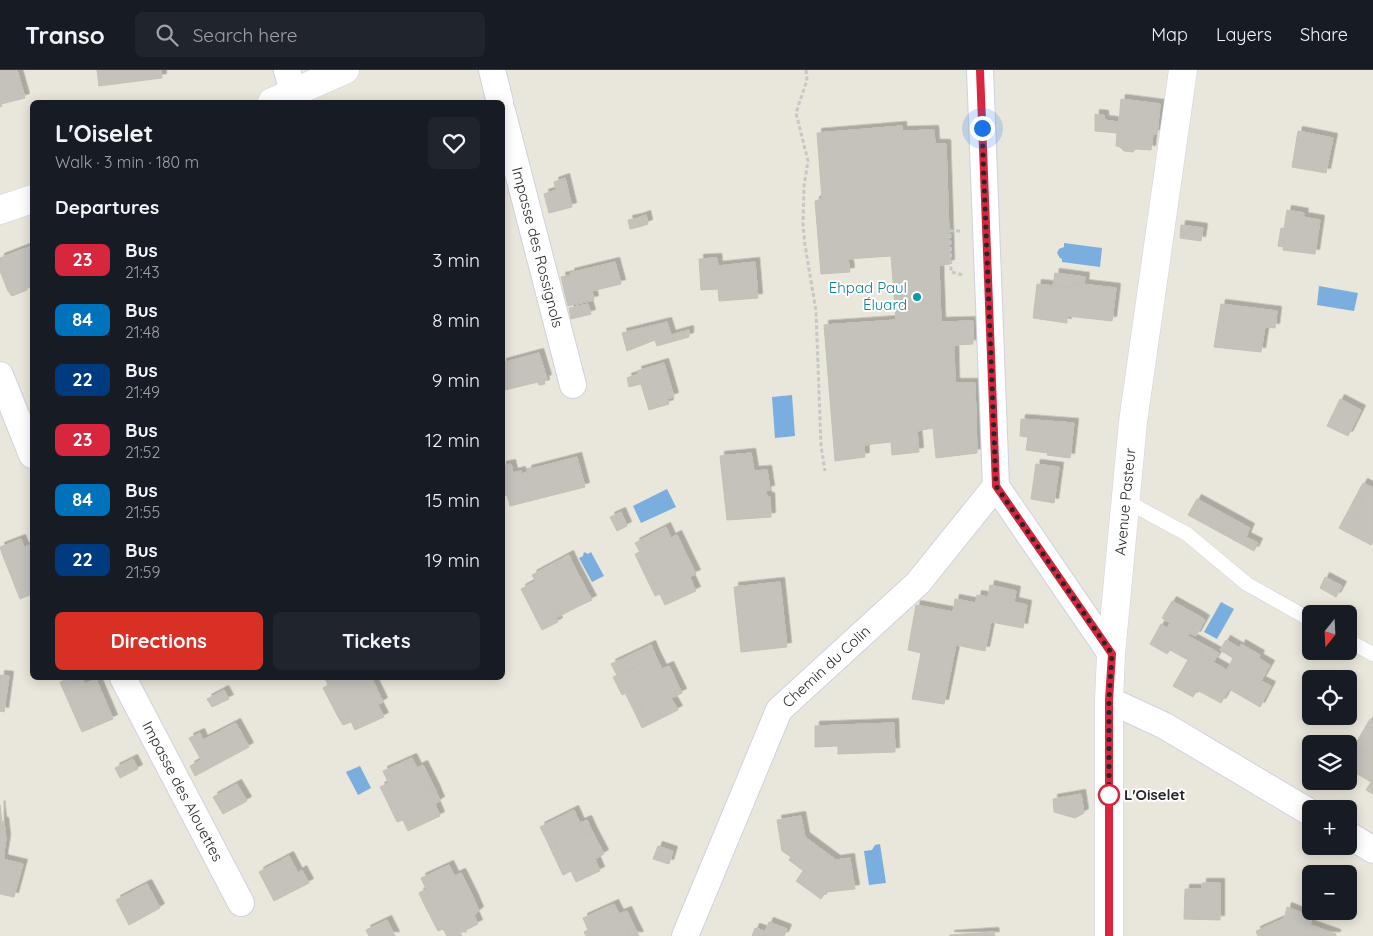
<!DOCTYPE html>
<html lang="en">
<head>
<meta charset="utf-8">
<style>
	:root { --surface:#171b24; --page:#20242c; --text:#f1f3f6; --muted:#9ea1a6; --line:#363941; --accent:#d93025 }
	body { margin:0; font-family:Quicksand,sans-serif; background:var(--page); color:var(--text); height:100vh; display:flex; flex-direction:column; font-size:19px; white-space:nowrap }
	* { box-sizing:border-box; margin:0 }
	p { font-size:16px; color:var(--muted) }
	.icon { flex:none; width:28px; height:28px; fill:none; stroke:currentColor; stroke-width:2; stroke-linecap:round; stroke-linejoin:round }
	.map { position:relative; flex:1; overflow:hidden }
	.drawer { position:absolute; left:30px; top:30px; width:475px; height:580px; display:flex; flex-direction:column; background:var(--surface); border-radius:8px; box-shadow:0 2px 12px #0003 }
	.drawer>* { flex:none }
	.badge { padding:0 10px; border-radius:8px; font-size:18px; line-height:32px }
	.needle { width:32px; rotate:198deg }
	.fabs { position:absolute; left:1302px; top:535px; display:grid; gap:10px }
	.fabs a { display:grid; place-items:center; width:55px; height:55px; border-radius:8px; background:var(--surface); box-shadow:0 2px 12px #0003; font-size:25px }
	.you { position:absolute; width:25px; height:25px; margin:-12px; border:4px solid #fff; border-radius:50%; background:#1a73e8; box-shadow:0 0 0 8px #1a73e833 }
	.map>.badge { position:absolute; translate:-50% -50%; box-shadow:0 0 0 2px #fff }
	h2 { padding:0 25px; font-size:19px; line-height:45px }
	.round { display:grid; place-items:center; flex:none; width:52px; height:52px; border-radius:8px; background:var(--page) }
	.summary { display:flex; align-items:center; justify-content:space-between; height:85px; padding:0 25px }
	h1 { font-size:24px; font-weight:700; line-height:38px }
	.action { display:flex; gap:10px; margin-top:auto; padding:10px 25px }
	.action a { flex:1; height:58px; border-radius:8px; background:var(--accent); color:#fff; font-size:20px; font-weight:700; line-height:58px; text-align:center }
	.action a+a { background:var(--page); color:var(--text) }
	ul { padding:0; list-style:none }
	li { display:flex; align-items:center; gap:15px; height:60px; padding:0 25px }
	li div { flex:1 }
	li b { display:block; font-size:19px }
	li em { font-style:normal }
	li .badge { min-width:55px; font-weight:700; text-align:center }
	header { display:flex; align-items:center; gap:30px; box-sizing:border-box; height:70px; padding:0 25px; background:var(--surface); border-bottom:1px solid var(--line) }
	header strong { font-size:24px }
	nav { display:flex; gap:28px; margin-inline-start:auto; font-size:18px }
	.search { width:350px; height:45px; background:var(--page); display:flex; align-items:center; gap:12px; box-sizing:border-box; padding:0 18px; border-radius:8px; color:var(--muted); font-size:19px }
	.map>svg:first-child { display:block }
	.water { fill:#7aaedf }
	.building { fill:#c4c2bb; stroke:#c3c1b5; filter:url(#shadow) }
	.lines { fill:none; stroke-linecap:round; stroke-linejoin:round }
	.service-casing { stroke:#d1d1df; stroke-width:15 }
	.minor-casing { stroke:#d1d1df; stroke-width:28 }
	.tertiary-casing { stroke:#d1d1df; stroke-width:29 }
	.secondary-casing { stroke:#d1d1df; stroke-width:29 }
	.path { stroke:#c7c7c7; stroke-width:3; stroke-dasharray:4 2.5; stroke-linecap:butt }
	.service { stroke:#fff; stroke-width:14 }
	.minor { stroke:#fff; stroke-width:26 }
	.tertiary { stroke:#fff; stroke-width:28 }
	.secondary { stroke:#fff; stroke-width:28 }
	.line-casing { stroke:#fff; stroke-width:11 }
	.line { stroke:#d7263d; stroke-width:8 }
	.walk { stroke:#282828; stroke-width:5; stroke-dasharray:0 9 }
	.culture-dot { fill:#0f9aa8; stroke:#fff; stroke-width:2 }
	.stop-dot { fill:#fff; stroke:#d7263d; stroke-width:2.5 }
	.labels { text-anchor:middle; stroke-width:4; stroke-linejoin:round; paint-order:stroke }
	.street-label { font-size:15px; fill:#282828; stroke:#fff }
	.culture-label { font-size:15px; fill:#0d838f; stroke:#fff; text-anchor:end }
	.stop-label { font-size:15px; font-weight:bold; fill:#282828; stroke:#fff; text-anchor:start }
</style>
</head>
<body>
<header>
<strong>Transo</strong>
<div class="search"><svg class="icon" aria-label="search" viewBox="0 0 24 24"><circle cx="10" cy="10" r="6"/><path d="M15 15l6 6"/></svg>Search here</div>
<nav><a>Map</a><a>Layers</a><a>Share</a></nav>
</header>
<div class="map">
<svg width="1373" height="866" viewBox="0 0 1373 866">
	<defs>
		<filter id="shadow"><feDropShadow dx="4.5" dy="-4.5" stdDeviation="0" flood-color="#0004"/></filter>
	</defs>
	<rect width="100%" height="100%" fill="#e9e6db"/>
	<!-- water -->
	<g class="water">
		<polygon points="1064,173 1102,178 1100,197 1062,192 1062,189 1060,188 1057,183 1059,179 1064,177"/>
		<polygon points="1319,216 1358,223 1354,241 1317,235"/>
		<polygon points="792,325 795,366 775,368 772,327"/>
		<polygon points="667,419 676,437 641,453 633,436"/>
		<polygon points="584,482 588,484 591,482 604,506 592,512 579,488 583,486"/>
		<polygon points="1221,532 1234,539 1217,569 1204,562"/>
		<polygon points="360,696 371,718 358,725 346,702"/>
		<polygon points="880,774 886,813 869,815 864,781 872,780 875,775"/>
	</g>
	<!-- building -->
	<g class="building">
		<polygon points="0,0 17,0 25,28 1,34 2,36 0,37"/>
		<polygon points="97,0 161,0 162,8 99,16"/>
		<polygon points="1121,29 1160,34 1157,64 1153,64 1151,80 1136,79 1133,82 1124,81 1120,77 1116,76 1117,63 1095,61 1095,44 1104,45 1104,50 1119,52"/>
		<polygon points="902,56 902,61 934,60 935,74 946,74 950,194 939,195 941,252 973,251 973,274 954,275 955,313 975,313 977,383 936,388 933,358 917,361 919,382 892,385 891,372 864,375 865,387 835,391 824,255 896,250 891,186 848,189 850,202 821,204 815,131 822,129 817,63"/>
		<polygon points="1298,61 1333,68 1326,103 1292,97"/>
		<polygon points="565,108 572,137 549,143 544,124 556,120 554,112"/>
		<polygon points="1287,140 1304,143 1303,147 1320,150 1315,184 1283,180 1286,159 1284,159"/>
		<polygon points="646,145 648,154 639,157 638,148"/>
		<polygon points="638,148 639,157 630,159 628,150"/>
		<polygon points="1181,155 1203,158 1201,171 1180,168"/>
		<polygon points="1281,158 1286,159 1284,177 1278,176"/>
		<polygon points="31,176 32,212 29,213 30,217 26,219 27,220 12,226 8,221 0,201 0,188"/>
		<polygon points="717,188 718,196 755,192 758,228 719,231 718,219 701,220 699,189"/>
		<polygon points="615,192 621,214 592,221 594,230 568,236 561,207 571,205 570,203"/>
		<polygon points="1055,203 1085,207 1084,215 1073,213 1072,218 1053,216"/>
		<polygon points="1073,213 1116,218 1112,251 1067,246 1067,253 1033,248 1037,214 1072,218"/>
		<polygon points="588,234 591,244 571,249 569,238"/>
		<polygon points="1221,234 1277,241 1275,258 1265,257 1261,282 1214,277"/>
		<polygon points="667,252 671,265 689,260 689,267 657,276 655,270 627,281 622,263"/>
		<polygon points="539,283 547,309 544,310 545,314 539,315 538,312 505,320 502,310 502,293"/>
		<polygon points="664,293 674,327 667,329 669,334 649,340 641,314 629,317 627,308 638,304 637,301"/>
		<polygon points="1340,329 1361,340 1348,366 1327,356"/>
		<polygon points="1021,349 1074,353 1070,388 1047,385 1048,383 1026,380 1028,367 1020,366"/>
		<polygon points="751,383 754,401 767,400 770,420 766,420 767,427 770,427 771,447 727,450 720,386"/>
		<polygon points="577,387 585,417 510,436 507,425 502,426 502,396 511,394 513,403 521,401 521,404 528,402 527,400"/>
		<polygon points="1036,394 1059,397 1054,433 1031,429"/>
		<polygon points="1363,413 1373,418 1373,423 1367,420 1353,447 1360,450 1352,465 1339,458"/>
		<polygon points="1367,420 1373,423 1373,472 1371,475 1352,465 1360,450 1353,447"/>
		<polygon points="1197,429 1250,458 1246,467 1258,473 1254,481 1188,445"/>
		<polygon points="621,442 627,456 617,461 610,447"/>
		<polygon points="666,457 671,468 677,465 690,492 684,495 696,521 665,535 647,497 642,499 635,484 640,482 635,473"/>
		<polygon points="21,469 24,477 3,486 0,477"/>
		<polygon points="32,474 32,524 20,529 3,486"/>
		<polygon points="569,485 574,496 562,502 556,492"/>
		<polygon points="556,492 560,498 535,511 532,505"/>
		<polygon points="690,492 696,504 689,507 684,495"/>
		<polygon points="574,496 592,530 577,537 574,532 553,543 558,552 542,560 521,519 559,498 562,502"/>
		<polygon points="647,497 660,524 655,526 642,499"/>
		<polygon points="1325,507 1342,516 1336,527 1320,518"/>
		<polygon points="780,512 787,577 741,582 734,517"/>
		<polygon points="990,515 1016,521 1014,532 1027,535 1023,558 991,552 985,581 956,575 944,634 912,629 921,583 908,580 916,535 953,542 955,529 976,533 977,525 988,527"/>
		<polygon points="1172,531 1199,546 1186,569 1203,578 1200,584 1213,592 1193,627 1173,616 1188,590 1170,580 1167,584 1150,574 1161,554 1167,558 1170,553 1162,548"/>
		<polygon points="574,532 577,537 556,548 553,543"/>
		<polygon points="1199,546 1205,550 1196,566 1190,563"/>
		<polygon points="1188,566 1219,583 1213,592 1200,584 1203,578 1186,569"/>
		<polygon points="1226,570 1240,578 1241,574 1260,585 1249,605 1271,616 1260,637 1229,619 1221,633 1197,620 1213,592 1227,600 1233,588 1220,580"/>
		<polygon points="651,575 656,587 617,605 611,594"/>
		<polygon points="656,587 676,626 671,628 678,640 642,658 636,645 643,641 632,620 622,625 613,607"/>
		<polygon points="1258,588 1270,595 1261,611 1249,605"/>
		<polygon points="669,596 682,623 676,626 662,599"/>
		<polygon points="0,605 9,606 4,642 0,641"/>
		<polygon points="70,608 84,608 62,617 60,612"/>
		<polygon points="82,608 85,614 96,609 113,649 82,662 62,617"/>
		<polygon points="325,608 371,608 372,609 366,612 384,647 355,660 346,641 337,645 323,618 328,615"/>
		<polygon points="372,609 383,632 378,635 366,612"/>
		<polygon points="224,620 229,629 212,637 207,629"/>
		<polygon points="632,620 643,641 636,645 625,623"/>
		<polygon points="346,641 351,652 343,655 337,645"/>
		<polygon points="1370,649 1373,651 1373,724 1366,720 1371,712 1349,699 1349,680 1352,680"/>
		<polygon points="236,653 249,677 195,706 190,696 201,690 189,668 200,663 203,670"/>
		<polygon points="894,653 895,682 838,684 838,676 815,677 815,656"/>
		<polygon points="412,688 429,721 435,719 440,731 435,734 440,746 408,761 403,750 397,752 385,727 393,723 383,701"/>
		<polygon points="133,689 138,699 120,708 115,698"/>
		<polygon points="423,695 435,719 429,721 417,698"/>
		<polygon points="388,713 393,723 385,727 380,717"/>
		<polygon points="237,714 247,731 223,744 213,727"/>
		<polygon points="1081,724 1084,743 1075,748 1054,742 1053,729"/>
		<polygon points="0,735 2,752 4,752 6,769 2,795 5,798 21,801 14,827 0,824"/>
		<polygon points="574,740 585,765 592,761 604,784 595,789 600,801 576,812 571,801 563,805 553,784 559,782 553,768 547,771 540,757"/>
		<polygon points="801,746 805,767 836,790 833,795 837,798 851,796 855,819 826,822 821,829 803,816 810,806 789,790 791,787 782,781 777,750"/>
		<polygon points="587,750 592,761 585,765 580,753"/>
		<polygon points="553,768 559,782 553,784 547,771"/>
		<polygon points="658,776 673,781 669,794 653,789"/>
		<polygon points="289,786 298,803 302,800 309,813 274,831 259,802"/>
		<polygon points="850,788 851,796 837,798 833,795 836,790"/>
		<polygon points="2,789 23,794 21,801 5,798 2,795"/>
		<polygon points="449,795 466,830 473,827 479,841 474,845 478,854 460,863 462,866 447,866 443,859 438,861 424,834 431,830 421,808"/>
		<polygon points="803,801 810,806 803,816 796,811"/>
		<polygon points="461,803 473,827 466,830 454,806"/>
		<polygon points="1202,813 1220,813 1220,850 1184,849 1185,819 1202,819"/>
		<polygon points="147,814 160,838 129,855 116,830"/>
		<polygon points="426,819 431,830 424,834 419,823"/>
		<polygon points="614,834 619,844 627,841 633,854 626,857 630,866 586,866 584,862 588,860 583,848"/>
		<polygon points="1287,837 1312,847 1310,855 1285,846"/>
		<polygon points="1285,846 1336,864 1336,866 1258,866 1256,861 1283,849"/>
		<polygon points="387,850 395,866 369,866 366,860"/>
		<polygon points="769,852 787,859 784,866 752,866 755,858 765,861"/>
		<polygon points="633,854 639,866 630,866 626,857"/>
		<polygon points="994,862 995,866 950,866 950,865"/>
	</g>
	<g class="lines">
		<defs>
			<g id="service">
				<polyline points="1126,431 1187,464 1247,514 1311,550"/>
				<polyline points="1349,571 1373,584"/>
			</g>
			<g id="minor">
				<polyline points="287,0 293,23"/>
				<polyline points="492,0 500,32"/>
				<polyline points="980,0 996,416 1111,584"/>
				<path id="s1" d="M 502,41 L 573,315"/>
				<polyline points="0,305 32,385"/>
				<path id="s2" d="M 123,608 L 241,833"/>
				<polyline points="1109,630 1165,656 1311,743"/>
				<polyline points="1349,765 1373,780"/>
				<path id="s3" d="M 685,866 L 779,640 L 918,513 L 996,416"/>
			</g>
			<g id="tertiary">
				<polyline points="272,32 345,0"/>
				<polyline points="0,140 32,129"/>
			</g>
			<g id="secondary">
				<path id="s4" d="M 1109,866 L 1109,630 L 1111,584 L 1133,352 L 1183,0"/>
			</g>
		</defs>
		<!-- service casing -->
		<use href="#service" class="service-casing"/>
		<!-- minor casing -->
		<use href="#minor" class="minor-casing"/>
		<!-- tertiary casing -->
		<use href="#tertiary" class="tertiary-casing"/>
		<!-- secondary casing -->
		<use href="#secondary" class="secondary-casing"/>
		<!-- path -->
		<g class="path">
			<polyline points="806,0 807,10 796,43 808,91 804,116 803,154 805,175 816,241 821,376 825,401"/>
			<polyline points="960,161 950,161 951,202 963,205"/>
		</g>
		<!-- service -->
		<use href="#service" class="service"/>
		<!-- minor -->
		<use href="#minor" class="minor"/>
		<!-- tertiary -->
		<use href="#tertiary" class="tertiary"/>
		<!-- secondary -->
		<use href="#secondary" class="secondary"/>
	</g>
	<g class="lines">
		<defs>
			<polyline id="line" points="980,0 996,416 1112,584 1109,630 1109,866"/>
		</defs>
		<!-- line casing -->
		<use href="#line" class="line-casing"/>
		<!-- line -->
		<use href="#line" class="line"/>
		<!-- walk -->
		<polyline class="walk" points="982,58 996,416 1112,584 1109,630 1109,725"/>
	</g>
	<!-- markers -->
	<circle class="culture-dot" cx="917" cy="227" r="5"/>
	<circle class="stop-dot" cx="1109" cy="725" r="10"/>
	<g class="labels">
		<!-- street labels -->
		<g class="street-label">
			<text dy="5" stroke="none"><textPath href="#s1" startOffset="141">Impasse des Rossignols</textPath></text>
			<text dy="5" stroke="none"><textPath href="#s4" startOffset="435">Avenue Pasteur</textPath></text>
			<text dy="5" stroke="none"><textPath href="#s3" startOffset="309">Chemin du Colin</textPath></text>
			<text dy="5" stroke="none"><textPath href="#s2" startOffset="128">Impasse des Alouettes</textPath></text>
		</g>
		<!-- culture labels -->
		<g class="culture-label">
			<text x="907" y="223">Ehpad Paul<tspan x="907" dy="17">Éluard</tspan></text>
		</g>
		<!-- stop labels -->
		<g class="stop-label">
			<text x="1124" y="730">L'Oiselet</text>
		</g>
	</g>
</svg>
<div class="fabs">
<a><svg class="needle" viewBox="-14 -14 28 28"><path d="M0-13l5 13h-10z" fill="#e53935"/><path d="M0 13l5-13h-10z" fill="#9ea1a6"/></svg></a>
<a><svg class="icon" aria-label="locate" viewBox="0 0 24 24"><circle cx="12" cy="12" r="6"/><path d="M12 2v4M12 18v4M2 12h4M18 12h4"/></svg></a>
<a><svg class="icon" aria-label="layers" viewBox="0 0 24 24"><path d="M12 4l9 5-9 5-9-5zM3 14l9 5 9-5"/></svg></a>
<a>+</a>
<a>−</a>
</div>
<div class="you" style="left:982px;top:58px"></div>
<section class="drawer">
<div class="summary"><div><h1>L'Oiselet</h1><p>Walk · 3 min · 180 m</p></div><a class="round"><svg class="icon" aria-label="heart" viewBox="0 0 24 24"><path d="M12 20l-8-8c-3-5 5-10 8-4 3-6 11-1 8 4z"/></svg></a></div>
<h2>Departures</h2>
<ul>
<li><span class="badge" style="background:#d7263d;color:#fff">23</span><div><b>Bus</b><p>21:43</p></div><em>3 min</em></li>
<li><span class="badge" style="background:#0072bc;color:#fff">84</span><div><b>Bus</b><p>21:48</p></div><em>8 min</em></li>
<li><span class="badge" style="background:#003b80;color:#fff">22</span><div><b>Bus</b><p>21:49</p></div><em>9 min</em></li>
<li><span class="badge" style="background:#d7263d;color:#fff">23</span><div><b>Bus</b><p>21:52</p></div><em>12 min</em></li>
<li><span class="badge" style="background:#0072bc;color:#fff">84</span><div><b>Bus</b><p>21:55</p></div><em>15 min</em></li>
<li><span class="badge" style="background:#003b80;color:#fff">22</span><div><b>Bus</b><p>21:59</p></div><em>19 min</em></li>
</ul>
<div class="action"><a>Directions</a><a>Tickets</a></div>
</section>
</div>
</body>
</html>
